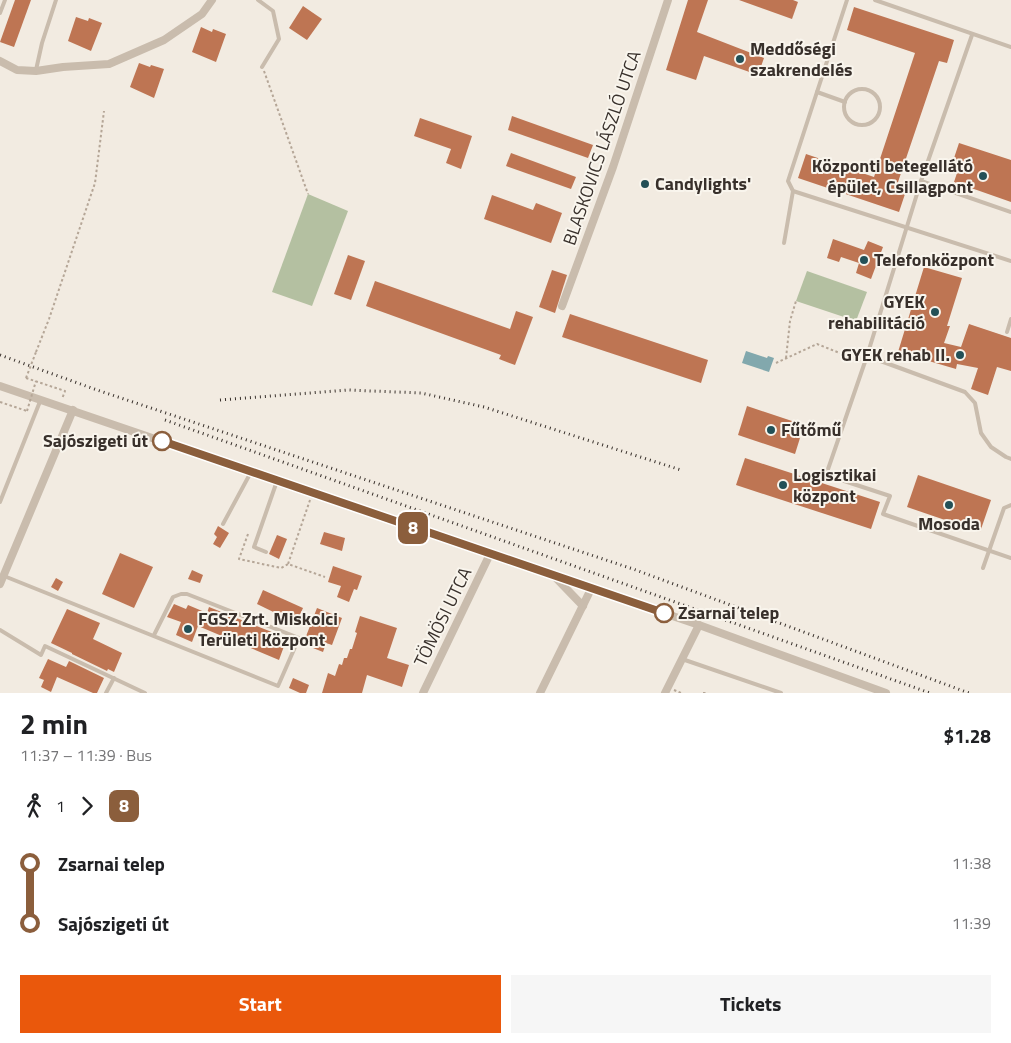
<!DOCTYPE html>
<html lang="en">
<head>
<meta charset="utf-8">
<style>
	:root { --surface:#fff; --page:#f6f6f6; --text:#202124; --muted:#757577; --accent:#ea580c }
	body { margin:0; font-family:"Titillium Web",sans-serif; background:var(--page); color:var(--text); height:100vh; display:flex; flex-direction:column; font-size:19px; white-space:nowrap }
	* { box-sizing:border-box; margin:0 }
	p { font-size:16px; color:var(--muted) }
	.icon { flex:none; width:28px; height:28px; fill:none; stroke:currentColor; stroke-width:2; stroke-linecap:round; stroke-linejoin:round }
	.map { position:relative; height:693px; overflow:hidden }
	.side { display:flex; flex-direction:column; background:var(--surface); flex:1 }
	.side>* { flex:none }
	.badge { padding:0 10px; border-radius:8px; font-size:18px; line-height:32px }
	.map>.badge { position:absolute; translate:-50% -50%; box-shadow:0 0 0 2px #fff }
	.legs { display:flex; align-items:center; gap:8px; height:55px; padding:0 20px; font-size:16px }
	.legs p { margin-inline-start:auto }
	.headline { display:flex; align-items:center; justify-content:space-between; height:85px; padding:0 20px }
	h1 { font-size:28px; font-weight:700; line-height:38px }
	.cta { display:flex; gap:10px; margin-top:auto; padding:10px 20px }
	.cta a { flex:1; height:58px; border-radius:0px; background:var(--accent); color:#fff; font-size:20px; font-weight:700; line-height:58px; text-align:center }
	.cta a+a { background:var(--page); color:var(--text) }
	ul { padding:0 20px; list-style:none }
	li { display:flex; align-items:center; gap:18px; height:60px; font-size:19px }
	li i { display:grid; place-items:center; width:8px; height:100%; margin:0 6px; background:currentColor }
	li i::after { content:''; width:12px; height:12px; margin:-6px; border:4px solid; border-radius:50%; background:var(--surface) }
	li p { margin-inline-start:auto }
	li:first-child i { background:linear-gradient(#0000 50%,currentColor 0) }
	li:last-child i { background:linear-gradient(currentColor 50%,#0000 0) }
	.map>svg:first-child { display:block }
	.green { fill:#b4c0a1 }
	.water { fill:#82a8ad }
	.building { fill:#be7553 }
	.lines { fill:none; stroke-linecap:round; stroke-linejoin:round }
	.path { stroke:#b5a697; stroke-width:2; stroke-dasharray:2.5 2.5; stroke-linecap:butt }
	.lane { stroke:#c9bcad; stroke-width:4 }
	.street { stroke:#c9bcad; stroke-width:8 }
	.rail { stroke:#38302b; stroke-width:3; stroke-dasharray:1 4; stroke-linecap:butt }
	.path-bridge { stroke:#b5a697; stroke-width:2; stroke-dasharray:2.5 2.5; stroke-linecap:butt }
	.line-1-casing { stroke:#fff; stroke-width:11 }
	.line-1 { stroke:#8b5e3c; stroke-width:8 }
	.poi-dot { fill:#235057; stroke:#f9f5ed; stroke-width:2 }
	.stop-1-dot { fill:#fff; stroke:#8b5e3c; stroke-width:2.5 }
	.labels { text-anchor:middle; stroke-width:4; stroke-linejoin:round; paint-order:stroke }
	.poi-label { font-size:18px; font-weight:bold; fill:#38302b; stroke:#f9f5ed; text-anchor:start }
	.street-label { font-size:18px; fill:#38302b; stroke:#f9f5ed }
	.stop-label { font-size:18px; font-weight:bold; fill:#38302b; stroke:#f9f5ed; text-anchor:end }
</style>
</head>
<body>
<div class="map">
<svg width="1011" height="693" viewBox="0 0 1011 693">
	<rect width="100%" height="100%" fill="#f2ebe1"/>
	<!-- green -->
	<g class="green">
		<polygon points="308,194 348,211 312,306 272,292"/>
		<polygon points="807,271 867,292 856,321 796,301"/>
	</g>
	<!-- water -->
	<polygon class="water" points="746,351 767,358 768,356 774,358 769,372 742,363"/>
	<!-- building -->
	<g class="building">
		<polygon points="15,0 31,0 14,47 0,42"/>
		<polygon points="688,0 708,0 697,32 764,58 758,75 704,56 696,80 666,70"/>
		<polygon points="739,0 793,0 798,2 792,19"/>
		<polygon points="303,6 322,19 307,40 289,28"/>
		<polygon points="854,7 954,40 947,63 939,61 897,185 907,188 899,212 798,178 806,154 874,177 915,53 847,30"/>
		<polygon points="76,17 88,21 89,18 102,23 91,51 68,41"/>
		<polygon points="201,27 212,32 213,29 226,34 216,62 192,52"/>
		<polygon points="139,63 150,67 151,65 164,69 154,98 130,87"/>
		<polygon points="512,116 593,145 588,158 508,130"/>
		<polygon points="420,118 472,136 461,169 446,163 451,149 414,136"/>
		<polygon points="959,143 1011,160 1011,202 954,182 958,170 951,167"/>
		<polygon points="511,153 576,177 571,189 506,166"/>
		<polygon points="492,195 533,210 536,203 562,213 551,243 484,219"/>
		<polygon points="833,239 864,250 868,241 883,247 871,279 856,273 859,263 841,257 839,262 827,258"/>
		<polygon points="348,255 365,261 351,300 334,294"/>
		<polygon points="924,267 962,278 947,326 950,326 944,343 961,347 969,324 1011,338 1011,371 997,367 988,395 971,389 978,368 957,364 956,369 898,352"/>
		<polygon points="552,270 567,275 555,313 539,307"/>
		<polygon points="375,281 510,329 516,311 533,317 515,365 499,359 501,355 366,306"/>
		<polygon points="570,314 708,360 701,383 562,337"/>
		<polygon points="747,406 804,425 795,454 738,435"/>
		<polygon points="745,458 880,502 871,529 736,485"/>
		<polygon points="918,475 991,500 980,532 907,507"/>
		<polygon points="218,526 229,533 220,548 213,544 217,537 214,534"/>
		<polygon points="324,532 345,538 342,551 320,544"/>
		<polygon points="277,535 287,539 279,559 269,554"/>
		<polygon points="120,553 153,567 134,608 102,594"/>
		<polygon points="333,566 362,576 357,590 354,589 349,602 337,597 341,586 328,582"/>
		<polygon points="192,570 203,575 200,583 188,579"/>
		<polygon points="56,578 63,582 58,591 51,587"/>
		<polygon points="263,590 303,608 296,623 257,604"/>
		<polygon points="174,604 186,609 188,605 207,613 209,607 287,638 279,660 198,626 192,642 176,635 181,622 167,617"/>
		<polygon points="317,608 342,618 332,645 326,643 323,652 303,644"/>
		<polygon points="67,609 100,623 93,639 122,653 114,672 108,669 107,671 72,654 72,653 51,643"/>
		<polygon points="360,616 397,628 387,658 409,665 402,687 367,675 362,693 322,693 328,673 335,676 339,664 342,665 344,658 347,658 350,649 352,649 357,633 355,632"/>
		<polygon points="48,659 66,667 69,661 104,678 97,693 93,693 57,677 51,692 41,687 44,680 39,678"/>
		<polygon points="293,678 309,685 306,693 300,693 289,688"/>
	</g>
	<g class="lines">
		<!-- path -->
		<g class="path">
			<polyline points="264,71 308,194"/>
			<polyline points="36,352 49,319 95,183 104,111"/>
			<polyline points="786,358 790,321 796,301"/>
			<polyline points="776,363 817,344 860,361"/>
			<polyline points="26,378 65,391 62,399"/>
			<polyline points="0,402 27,411"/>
			<polyline points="310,500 288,564 325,577"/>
			<polyline points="248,534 239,559 281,568 288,564"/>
			<polyline points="674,690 681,693"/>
			<polyline points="703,693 708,693"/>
		</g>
		<!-- lane -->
		<g class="lane">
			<polyline points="258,0 273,11 279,39 262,67"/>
			<polyline points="847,0 788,181 793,191 1011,261"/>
			<polyline points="875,0 1011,47"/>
			<polyline points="0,13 5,0"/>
			<polyline points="972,35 921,181 867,356 826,475 890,496 883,514 1011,558"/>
			<polyline points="36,70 42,43 56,0"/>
			<circle cx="862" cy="107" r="18"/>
			<polyline points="817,92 845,102"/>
			<polyline points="921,181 1011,212"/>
			<polyline points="784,243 793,191"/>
			<polyline points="1007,332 1011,319"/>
			<polyline points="867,356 965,392 975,403 981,433 991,447 1006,457 1011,459"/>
			<polyline points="0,502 41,399"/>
			<polyline points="223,524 251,472"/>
			<polyline points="266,552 254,547 277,481"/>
			<polyline points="983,568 1004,508 1011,505"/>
			<polyline points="4,576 278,686 299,638 187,594 181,594 173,597 154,635"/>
			<polyline points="0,630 41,655 45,646 145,693"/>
			<polyline points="682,659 781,693"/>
			<polyline points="106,693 114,678"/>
		</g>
		<!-- street -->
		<g class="street">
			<polyline points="0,61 17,70 36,71 63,67 109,64 164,40 202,14 212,0"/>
			<polyline points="562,306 613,167 668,0"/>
			<polyline points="0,386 699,625 886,693"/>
			<polyline points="555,577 583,606"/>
			<polyline points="0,584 73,410"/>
			<polyline points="423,693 490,554"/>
			<polyline points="540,693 591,589"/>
			<polyline points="665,693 699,625"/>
		</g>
		<!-- rail -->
		<g class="rail">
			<polyline points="0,355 97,390 633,569 969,693"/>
			<polyline points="220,400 348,390 421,393 484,407 681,470"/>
			<polyline points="165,420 930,693"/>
		</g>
		<!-- path-bridge -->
		<g class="path-bridge">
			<polyline points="26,378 36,352"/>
			<polyline points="27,411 36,381"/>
		</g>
	</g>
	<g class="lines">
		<defs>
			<polyline id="line-1" points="162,441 664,613"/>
		</defs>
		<!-- line-1 casing -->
		<use href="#line-1" class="line-1-casing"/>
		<!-- line-1 -->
		<use href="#line-1" class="line-1"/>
	</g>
	<!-- markers -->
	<g class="poi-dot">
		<circle cx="740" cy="59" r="5"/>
		<circle cx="983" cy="176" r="5"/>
		<circle cx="645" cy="184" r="5"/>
		<circle cx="864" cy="260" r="5"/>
		<circle cx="935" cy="312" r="5"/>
		<circle cx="960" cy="355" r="5"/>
		<circle cx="771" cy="430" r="5"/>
		<circle cx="783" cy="485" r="5"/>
		<circle cx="949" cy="505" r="5"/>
		<circle cx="188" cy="629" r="5"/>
	</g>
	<g class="stop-1-dot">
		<circle cx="162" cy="441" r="9"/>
		<circle cx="664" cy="613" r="9"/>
	</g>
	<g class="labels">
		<!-- poi labels -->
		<g class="poi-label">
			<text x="750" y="55">Meddőségi<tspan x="750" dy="21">szakrendelés</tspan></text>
			<text x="973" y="172" text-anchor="end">Központi betegellátó<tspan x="973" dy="21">épület, Csillagpont</tspan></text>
			<text x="655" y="190">Candylights'</text>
			<text x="874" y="266">Telefonközpont</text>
			<text x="925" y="308" text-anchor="end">GYEK<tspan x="925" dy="21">rehabilitáció</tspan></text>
			<text x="950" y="361" text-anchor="end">GYEK rehab II.</text>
			<text x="781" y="436">Fűtőmű</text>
			<text x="793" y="481">Logisztikai<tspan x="793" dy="21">központ</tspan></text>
			<text x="949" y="530" text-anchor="middle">Mosoda</text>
			<text x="198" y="625">FGSZ Zrt. Miskolci<tspan x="198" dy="21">Területi Központ</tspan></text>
		</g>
		<!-- street labels -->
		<g class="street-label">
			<text transform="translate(602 148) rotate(-71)" y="6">BLASKOVICS LÁSZLÓ UTCA</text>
			<text transform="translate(443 617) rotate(-64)" y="6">TÖMÖSI UTCA</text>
		</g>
		<!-- stop labels -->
		<g class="stop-label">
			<text x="148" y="447">Sajószigeti út</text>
			<text x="678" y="619" text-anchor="start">Zsarnai telep</text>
		</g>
	</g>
</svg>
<b class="badge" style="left:413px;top:528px;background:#8b5e3c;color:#fff">8</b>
</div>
<section class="side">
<div class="headline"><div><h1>2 min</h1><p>11:37 – 11:39 · Bus</p></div><b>$1.28</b></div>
<div class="legs"><svg class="icon" aria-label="walk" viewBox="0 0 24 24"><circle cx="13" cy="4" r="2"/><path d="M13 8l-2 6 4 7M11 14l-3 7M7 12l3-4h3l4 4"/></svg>1<svg class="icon" aria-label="forward" viewBox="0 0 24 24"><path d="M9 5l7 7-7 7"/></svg><b class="badge" style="background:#8b5e3c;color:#fff">8</b></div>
<ul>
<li><i style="color:#8b5e3c"></i><b>Zsarnai telep</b><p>11:38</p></li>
<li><i style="color:#8b5e3c"></i><b>Sajószigeti út</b><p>11:39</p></li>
</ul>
<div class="cta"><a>Start</a><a>Tickets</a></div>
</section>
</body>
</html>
